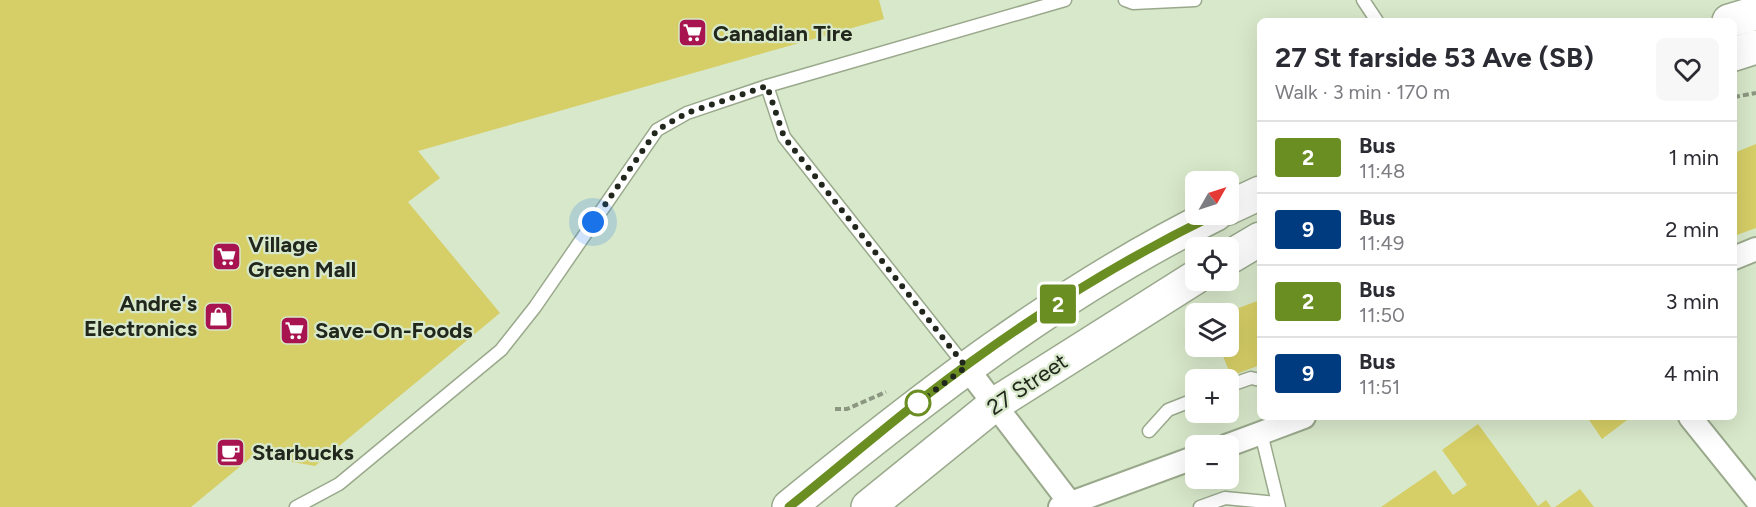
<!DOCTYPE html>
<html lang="en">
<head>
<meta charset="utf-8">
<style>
	:root { --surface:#fff; --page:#f7f7f7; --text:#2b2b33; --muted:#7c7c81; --line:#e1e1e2 }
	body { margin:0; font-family:Figtree,sans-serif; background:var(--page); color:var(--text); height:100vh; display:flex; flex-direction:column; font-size:22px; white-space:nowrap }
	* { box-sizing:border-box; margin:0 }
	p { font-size:20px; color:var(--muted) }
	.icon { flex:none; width:33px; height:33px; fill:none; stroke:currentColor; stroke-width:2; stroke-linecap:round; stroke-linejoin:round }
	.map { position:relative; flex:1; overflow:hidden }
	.side { position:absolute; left:1257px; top:18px; width:480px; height:402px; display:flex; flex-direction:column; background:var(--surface); border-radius:9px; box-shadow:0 6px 24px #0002 }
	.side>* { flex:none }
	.badge { padding:0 12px; border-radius:4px; font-size:21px; line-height:39px }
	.needle { width:39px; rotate:51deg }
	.tools { position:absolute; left:1185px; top:171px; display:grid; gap:12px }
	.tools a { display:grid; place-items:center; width:54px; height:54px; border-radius:9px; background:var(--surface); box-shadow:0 6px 24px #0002; font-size:30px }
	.you { position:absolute; width:30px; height:30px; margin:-15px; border:4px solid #fff; border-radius:50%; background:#1a73e8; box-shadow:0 0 0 9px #1a73e833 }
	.map>.badge { position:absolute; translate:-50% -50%; box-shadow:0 0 0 3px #fff }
	.round { display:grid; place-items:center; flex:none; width:63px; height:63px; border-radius:9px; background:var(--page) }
	.overview { display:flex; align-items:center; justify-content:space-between; height:102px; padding:0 18px }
	h1 { font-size:28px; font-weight:700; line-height:45px }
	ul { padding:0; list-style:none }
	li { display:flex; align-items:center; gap:18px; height:72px; padding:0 18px; border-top:2px solid var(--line) }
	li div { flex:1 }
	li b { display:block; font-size:22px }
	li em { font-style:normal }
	li .badge { min-width:66px; font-weight:700; text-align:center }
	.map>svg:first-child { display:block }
	.building { fill:#d6ce66 }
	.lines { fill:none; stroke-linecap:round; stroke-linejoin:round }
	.service-casing { stroke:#9aa98c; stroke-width:15 }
	.minor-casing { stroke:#9aa98c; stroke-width:26 }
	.secondary-casing { stroke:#9aa98c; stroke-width:36 }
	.path { stroke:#8b9781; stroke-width:4; stroke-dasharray:6 3; stroke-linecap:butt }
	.service { stroke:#fff; stroke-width:12 }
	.minor { stroke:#fff; stroke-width:22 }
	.secondary { stroke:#fff; stroke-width:33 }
	.line-casing { stroke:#fff; stroke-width:14 }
	.line { stroke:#6b8e23; stroke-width:9 }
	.walk { stroke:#21271c; stroke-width:6; stroke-dasharray:0 10.8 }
	.stop-dot { fill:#fff; stroke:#6b8e23; stroke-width:3 }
	.labels { text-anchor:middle; stroke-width:4.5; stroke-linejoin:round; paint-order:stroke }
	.poi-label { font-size:22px; font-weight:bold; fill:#21271c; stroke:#d8e8ca; text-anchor:start }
	.street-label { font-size:22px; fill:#21271c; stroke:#d8e8ca }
</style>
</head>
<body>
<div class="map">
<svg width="1756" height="507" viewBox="0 0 1756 507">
	<rect width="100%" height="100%" fill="#d8e8ca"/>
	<!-- building -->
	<g class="building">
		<polygon points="0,0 879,0 884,19 418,151 440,178 408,202 500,313 315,466 254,455 191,507 0,507"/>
		<polygon points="1756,144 1756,228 1734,236 1734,153"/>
		<polygon points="1260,300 1260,365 1231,376 1219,346 1228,346 1228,312"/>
		<polygon points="1587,417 1631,417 1602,439"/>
		<polygon points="1478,424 1538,506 1546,500 1551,507 1381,507 1435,470 1453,495 1467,485 1442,450"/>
		<polygon points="1580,489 1594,507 1555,507"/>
	</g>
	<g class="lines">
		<defs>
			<g id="service">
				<polyline points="1125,0 1133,3 1195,0"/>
				<polyline points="1363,0 1377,21"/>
				<polyline points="767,86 784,137 966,367"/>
				<polyline points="1228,386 1251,378 1260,380"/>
				<polyline points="1149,431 1168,410 1196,399"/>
				<polyline points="1261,433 1279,507"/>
				<polyline points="296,507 339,484 501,350 535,307 657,130 687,113 767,86 1065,0"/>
				<polyline points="1200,507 1225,498 1277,503"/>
			</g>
			<g id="minor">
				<polyline points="1734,258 1756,249"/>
				<polyline points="966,367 1073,507"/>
				<polyline points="1690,417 1756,499"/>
				<polyline points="1226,446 1304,417"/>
				<polyline points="1060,507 1196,457"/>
			</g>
			<g id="secondary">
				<polyline points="1729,21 1756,13"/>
				<polyline points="1734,54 1756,47"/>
				<polyline points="1228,208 1260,193"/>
				<polyline points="1228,258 1260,239"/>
				<path d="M 789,507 C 924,397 1058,292 1216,214"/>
				<polyline points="868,507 995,404 1196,277"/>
			</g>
		</defs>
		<!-- service casing -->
		<use href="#service" class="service-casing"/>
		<!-- minor casing -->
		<use href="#minor" class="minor-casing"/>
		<!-- secondary casing -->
		<use href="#secondary" class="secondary-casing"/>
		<!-- path -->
		<g class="path">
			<polyline points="1734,97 1756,93"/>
			<polyline points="835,409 847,409 886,392"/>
		</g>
		<!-- service -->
		<use href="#service" class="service"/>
		<!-- minor -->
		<use href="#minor" class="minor"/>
		<!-- secondary -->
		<use href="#secondary" class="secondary"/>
	</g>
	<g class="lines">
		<defs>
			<path id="line" d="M 789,507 C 834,471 878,433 923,398 C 1013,328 1113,264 1216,214"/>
		</defs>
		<!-- line casing -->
		<use href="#line" class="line-casing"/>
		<!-- line -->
		<use href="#line" class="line"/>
		<!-- walk -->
		<polyline class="walk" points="593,222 657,130 687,113 767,86 784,137 966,367 918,403"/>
	</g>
	<!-- icons -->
	<defs>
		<symbol id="supermarket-square" viewBox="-11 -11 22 22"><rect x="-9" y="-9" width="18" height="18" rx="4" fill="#a7144f" stroke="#d8e8ca"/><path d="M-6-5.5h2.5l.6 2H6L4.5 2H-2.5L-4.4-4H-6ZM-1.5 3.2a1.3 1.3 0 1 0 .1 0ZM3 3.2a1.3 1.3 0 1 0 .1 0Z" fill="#fff"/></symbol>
		<symbol id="shop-square" viewBox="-11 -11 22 22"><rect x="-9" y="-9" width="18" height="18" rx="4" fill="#a7144f" stroke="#d8e8ca"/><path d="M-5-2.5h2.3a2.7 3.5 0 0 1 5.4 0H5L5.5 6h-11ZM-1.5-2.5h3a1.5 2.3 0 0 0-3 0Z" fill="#fff"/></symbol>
		<symbol id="cafe-square" viewBox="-11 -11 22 22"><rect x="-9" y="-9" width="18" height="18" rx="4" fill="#a7144f" stroke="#d8e8ca"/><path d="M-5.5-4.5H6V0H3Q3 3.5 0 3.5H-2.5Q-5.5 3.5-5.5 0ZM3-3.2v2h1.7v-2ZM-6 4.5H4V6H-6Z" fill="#fff"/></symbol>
	</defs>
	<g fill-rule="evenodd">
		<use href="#supermarket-square" x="676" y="16" width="33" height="33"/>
		<use href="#supermarket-square" x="210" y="240" width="33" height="33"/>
		<use href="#shop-square" x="202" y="300" width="33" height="33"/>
		<use href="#supermarket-square" x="278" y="314" width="33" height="33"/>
		<use href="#cafe-square" x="214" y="436" width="33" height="33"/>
	</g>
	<!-- markers -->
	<circle class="stop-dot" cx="918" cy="403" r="12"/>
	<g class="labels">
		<!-- poi labels -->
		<g class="poi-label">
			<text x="713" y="41">Canadian Tire</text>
			<text x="248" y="252">Village<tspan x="248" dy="25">Green Mall</tspan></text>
			<text x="197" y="311" text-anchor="end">Andre's<tspan x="197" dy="25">Electronics</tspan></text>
			<text x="315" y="338">Save-On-Foods</text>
			<text x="252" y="460">Starbucks</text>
		</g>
		<!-- street labels -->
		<g class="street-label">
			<text transform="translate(1027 384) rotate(-34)" y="8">27 Street</text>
		</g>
	</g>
</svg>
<div class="tools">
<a><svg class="needle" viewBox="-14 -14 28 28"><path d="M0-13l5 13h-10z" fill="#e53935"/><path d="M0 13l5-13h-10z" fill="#7c7c81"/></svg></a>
<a><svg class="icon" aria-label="locate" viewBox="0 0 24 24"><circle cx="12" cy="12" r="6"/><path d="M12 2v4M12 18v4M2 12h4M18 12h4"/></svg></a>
<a><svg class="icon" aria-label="layers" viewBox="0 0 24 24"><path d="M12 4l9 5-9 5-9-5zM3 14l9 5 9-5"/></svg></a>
<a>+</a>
<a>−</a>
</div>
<div class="you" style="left:593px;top:222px"></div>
<b class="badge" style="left:1058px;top:304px;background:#6b8e23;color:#fff">2</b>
<section class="side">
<div class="overview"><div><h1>27 St farside 53 Ave (SB)</h1><p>Walk · 3 min · 170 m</p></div><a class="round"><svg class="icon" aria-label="heart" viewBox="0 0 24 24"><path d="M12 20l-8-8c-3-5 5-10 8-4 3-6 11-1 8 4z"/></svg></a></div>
<ul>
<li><span class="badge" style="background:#6b8e23;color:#fff">2</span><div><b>Bus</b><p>11:48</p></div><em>1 min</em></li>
<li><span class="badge" style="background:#003b80;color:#fff">9</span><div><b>Bus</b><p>11:49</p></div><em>2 min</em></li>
<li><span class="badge" style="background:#6b8e23;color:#fff">2</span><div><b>Bus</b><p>11:50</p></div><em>3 min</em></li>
<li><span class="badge" style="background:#003b80;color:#fff">9</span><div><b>Bus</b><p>11:51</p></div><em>4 min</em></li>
</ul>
</section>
</div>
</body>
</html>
